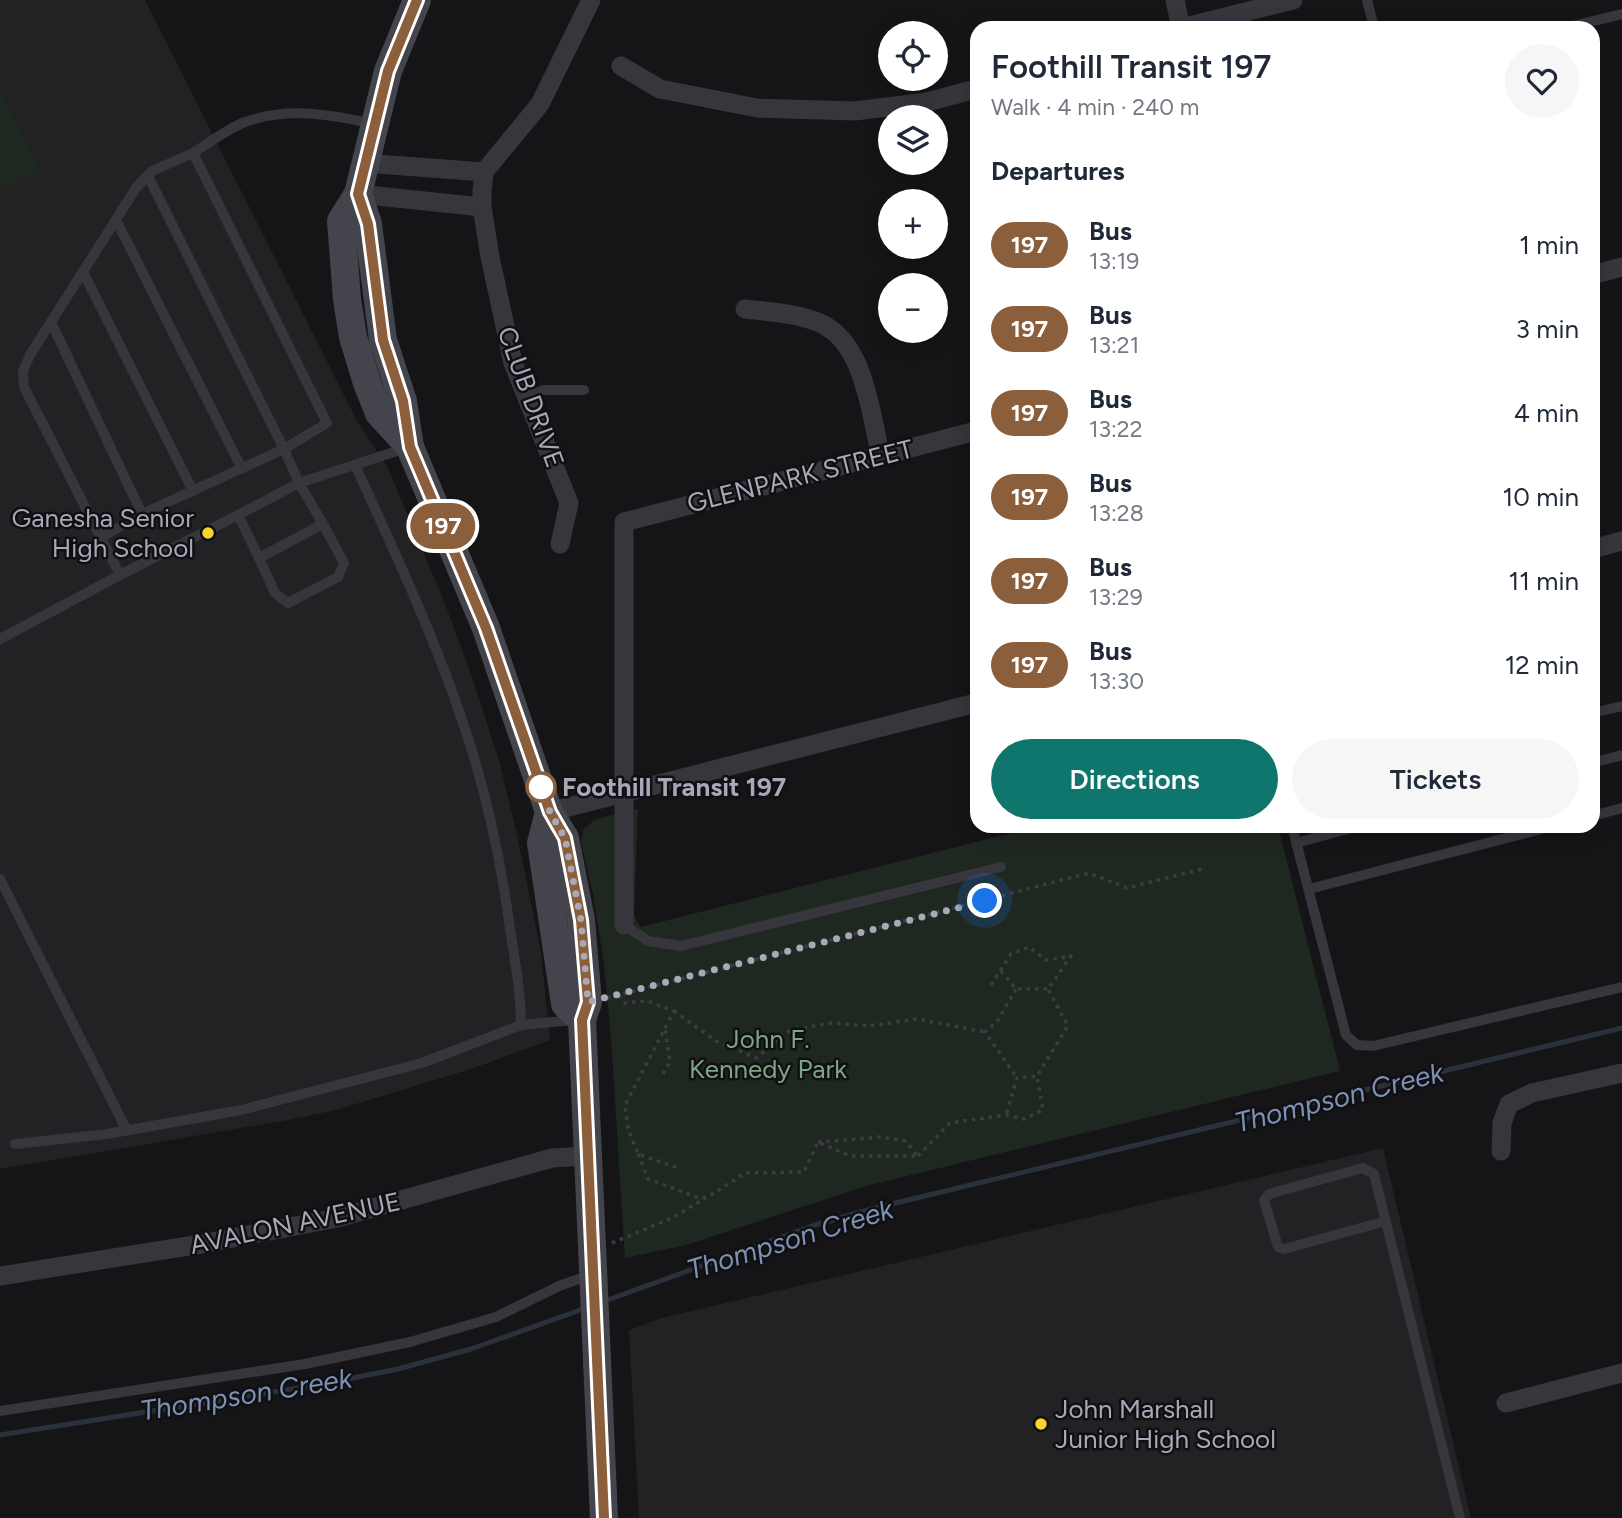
<!DOCTYPE html>
<html lang="en">
<head>
<meta charset="utf-8">
<style>
	:root { --surface:#fff; --page:#f6f6f7; --text:#1f2937; --muted:#747a83; --accent:#0f766e }
	body { margin:0; font-family:Figtree,sans-serif; background:var(--page); color:var(--text); height:100vh; display:flex; flex-direction:column; font-size:26px; white-space:nowrap }
	* { box-sizing:border-box; margin:0 }
	p { font-size:23px; color:var(--muted) }
	.icon { flex:none; width:38px; height:38px; fill:none; stroke:currentColor; stroke-width:2; stroke-linecap:round; stroke-linejoin:round }
	.map { position:relative; flex:1; overflow:hidden }
	.drawer { position:absolute; left:970px; top:21px; width:630px; height:812px; display:flex; flex-direction:column; background:var(--surface); border-radius:21px; box-shadow:0 4px 18px #0003 }
	.drawer>* { flex:none }
	.badge { padding:0 14px; border-radius:23px; font-size:24px; line-height:46px }
	.fabs { position:absolute; left:878px; top:21px; display:grid; gap:14px }
	.fabs a { display:grid; place-items:center; width:70px; height:70px; border-radius:50%; background:var(--surface); box-shadow:0 4px 18px #0003; font-size:35px }
	.you { position:absolute; width:35px; height:35px; margin:-18px; border:5px solid #fff; border-radius:50%; background:#1a73e8; box-shadow:0 0 0 10px #1a73e833 }
	.map>.badge { position:absolute; translate:-50% -50%; box-shadow:0 0 0 4px #fff }
	h2 { padding:0 21px; font-size:26px; line-height:63px }
	.round { display:grid; place-items:center; flex:none; width:74px; height:74px; border-radius:37px; background:var(--page) }
	.summary { display:flex; align-items:center; justify-content:space-between; height:119px; padding:0 21px }
	h1 { font-size:33px; font-weight:600; line-height:52px }
	.cta { display:flex; gap:14px; margin-top:auto; padding:14px 21px }
	.cta a { flex:1; height:80px; border-radius:42px; background:var(--accent); color:#fff; font-size:28px; font-weight:600; line-height:80px; text-align:center }
	.cta a+a { background:var(--page); color:var(--text) }
	ul { padding:0; list-style:none }
	li { display:flex; align-items:center; gap:21px; height:84px; padding:0 21px }
	li div { flex:1 }
	li b { display:block; font-size:26px }
	li em { font-style:normal }
	li .badge { min-width:77px; font-weight:700; text-align:center }
	.map>svg:first-child { display:block }
	.built { fill:#222124 }
	.green { fill:#1f2721 }
	.lines { fill:none; stroke-linecap:round; stroke-linejoin:round }
	.stream { stroke:#2b313c; stroke-width:5 }
	.path { stroke:#3c3d43; stroke-width:3.5; stroke-dasharray:3.5 5; stroke-linecap:butt }
	.lane { stroke:#36363c; stroke-width:10 }
	.street { stroke:#36363c; stroke-width:19 }
	.secondary { stroke:#44454c; stroke-width:28 }
	.line-casing { stroke:#fff; stroke-width:16 }
	.line { stroke:#8b5e3c; stroke-width:10 }
	.walk { stroke:#a7a9b8; stroke-width:7; stroke-dasharray:0 12.6 }
	.poi-dot { fill:#f9d42c; stroke:#101012; stroke-width:2.5 }
	.stop-dot { fill:#fff; stroke:#8b5e3c; stroke-width:3.5 }
	.labels { text-anchor:middle; stroke-width:5; stroke-linejoin:round; paint-order:stroke }
	.street-label { font-size:26px; fill:#a7a9b8; stroke:#101012 }
	.poi-label { font-size:26px; fill:#a7a9b8; stroke:#101012; text-anchor:end }
	.stop-label { font-size:26px; font-weight:bold; fill:#a7a9b8; stroke:#101012; text-anchor:start }
	.park-label { font-size:26px; fill:#7da485; stroke:#101012 }
	.water-label { font-size:28px; font-style:italic; fill:#7c91b4; stroke:#101012 }
</style>
</head>
<body>
<div class="map">
<svg width="1622" height="1518" viewBox="0 0 1622 1518">
	<rect width="100%" height="100%" fill="#151517"/>
	<!-- built -->
	<g class="built">
		<polygon points="0,0 145,0 357,421 387,466 444,601 473,680 500,764 517,835 541,952 550,1040 471,1069 336,1110 283,1121 0,1169"/>
		<polygon points="1383,1148 1471,1518 639,1518 629,1330 662,1318"/>
	</g>
	<!-- green -->
	<g class="green">
		<polygon points="0,90 40,171 0,191"/>
		<polygon points="638,809 634,916 641,927 1039,826 1278,826 1340,1071 866,1186 686,1245 625,1258 611,1037 604,964 593,894 581,843 584,828 596,819"/>
	</g>
	<g class="lines">
		<!-- stream -->
		<g class="stream">
			<polyline points="602,1302 815,1225 875,1208 1622,1028"/>
			<polyline points="0,1435 317,1385 398,1369 471,1349 586,1308"/>
		</g>
		<!-- path -->
		<g class="path">
			<polyline points="1001,971 1016,989 1048,989"/>
			<polyline points="991,985 1011,954 1029,947 1046,960 1071,956 1048,989 1068,1026 1037,1076"/>
			<polyline points="1016,989 998,1020 985,1032 1017,1078"/>
			<polyline points="619,995 625,1003 647,1001 674,1011 625,1105 628,1129 638,1154 681,1169"/>
			<polyline points="607,998 1089,873 1127,888 1206,868"/>
			<polyline points="674,1011 716,1041 757,1058 786,1032 829,1023 869,1026 917,1019 985,1032"/>
			<polyline points="663,1074 670,1062 665,1029"/>
			<polyline points="638,1154 648,1179 699,1198 708,1197 745,1173 804,1172 818,1142 850,1156 918,1156 905,1141 881,1137 818,1142"/>
			<polyline points="918,1156 950,1123 1006,1115 1024,1119 1043,1110 1037,1076 1017,1078 1006,1115"/>
			<polyline points="612,1243 672,1218 706,1198"/>
		</g>
		<!-- lane -->
		<g class="lane">
			<polyline points="1367,0 1374,28"/>
			<polyline points="1564,28 1622,14"/>
			<path d="M 373,124 C 331,114 287,107 245,122 C 227,129 209,143 193,153 L 327,423 L 284,449 L 299,483 L 406,448"/>
			<polyline points="193,153 152,171 136,188 30,355 23,371 24,387 120,575 238,515"/>
			<polyline points="116,220 242,469"/>
			<polyline points="83,272 193,491"/>
			<polyline points="51,322 142,514"/>
			<polyline points="526,397 543,390 584,390"/>
			<path d="M 355,465 C 392,546 430,627 459,711 C 483,779 501,858 510,929 C 515,961 521,993 521,1025"/>
			<polygon points="299,483 323,524 259,558 238,515"/>
			<polyline points="100,538 142,514 284,449 148,176"/>
			<polyline points="259,558 275,593 288,603 338,577 344,563 323,524"/>
			<polyline points="0,639 120,575"/>
			<polyline points="1592,713 1622,706"/>
			<polyline points="1592,763 1622,755"/>
			<polyline points="1592,816 1622,808"/>
			<polyline points="1292,826 1346,1035 1357,1045 1373,1046 1622,987"/>
			<polyline points="1296,843 1359,826"/>
			<polyline points="0,879 126,1129"/>
			<polyline points="1309,889 1553,826"/>
			<polyline points="624,925 648,941 681,946 1001,867"/>
			<polyline points="15,1144 107,1134 241,1110 422,1063 521,1025 574,1020"/>
			<polyline points="1386,1221 1284,1249 1278,1247 1264,1200 1269,1194 1363,1168 1374,1174 1460,1518"/>
			<polyline points="0,1411 305,1364 410,1342 496,1317 559,1286 590,1275"/>
		</g>
		<!-- street -->
		<g class="street">
			<polyline points="1175,0 1181,28"/>
			<polyline points="1181,28 1293,0"/>
			<polyline points="621,66 660,89 757,108 855,111 927,102 976,89"/>
			<polyline points="364,163 484,172"/>
			<polyline points="358,194 482,207"/>
			<polyline points="1592,275 1622,267"/>
			<path d="M 745,309 C 770,312 797,313 820,323 C 865,343 870,413 881,456"/>
			<polyline points="560,544 569,503 513,363 490,257 482,207 482,192 484,172 540,104 591,0"/>
			<polyline points="1592,549 1622,541"/>
			<polyline points="549,812 976,703"/>
			<polyline points="624,925 624,522 976,431"/>
			<polyline points="1501,1151 1502,1123 1509,1104 1532,1093 1622,1073"/>
			<polyline points="0,1276 201,1244 337,1218 552,1158 586,1156"/>
			<polyline points="1506,1403 1622,1373"/>
		</g>
		<!-- secondary -->
		<g class="secondary">
			<polyline points="358,194 368,224 383,340 403,401 410,447 486,628 549,812 565,838 581,920 588,1002 582,1020 604,1518"/>
			<polyline points="410,447 379,413 367,383 353,337 347,299 341,221 358,194 388,71 417,0"/>
			<polyline points="549,812 541,843 565,1004 582,1020"/>
		</g>
	</g>
	<g class="lines">
		<defs>
			<polyline id="line" points="417,0 388,71 358,194 368,224 383,340 403,401 410,447 486,628 550,812 565,838 581,920 588,1002 582,1020 604,1518"/>
		</defs>
		<!-- line casing -->
		<use href="#line" class="line-casing"/>
		<!-- line -->
		<use href="#line" class="line"/>
		<!-- walk -->
		<polyline class="walk" points="541,787 550,812 565,838 581,920 588,1002 985,901"/>
	</g>
	<!-- markers -->
	<g class="poi-dot">
		<circle cx="208" cy="533" r="7"/>
		<circle cx="1041" cy="1424" r="7"/>
	</g>
	<circle class="stop-dot" cx="541" cy="787" r="14"/>
	<g class="labels">
		<!-- street labels -->
		<g class="street-label">
			<text transform="translate(531 397) rotate(70)" y="9">CLUB DRIVE</text>
			<text transform="translate(800 476) rotate(-14)" y="9">GLENPARK STREET</text>
			<text transform="translate(295 1223) rotate(-12)" y="9">AVALON AVENUE</text>
		</g>
		<!-- poi labels -->
		<g class="poi-label">
			<text x="194" y="527">Ganesha Senior<tspan x="194" dy="30">High School</tspan></text>
			<text x="1055" y="1418" text-anchor="start">John Marshall<tspan x="1055" dy="30">Junior High School</tspan></text>
		</g>
		<!-- stop labels -->
		<g class="stop-label">
			<text x="562" y="796">Foothill Transit 197</text>
		</g>
		<!-- park labels -->
		<g class="park-label">
			<text x="768" y="1048">John F.<tspan x="768" dy="30">Kennedy Park</tspan></text>
		</g>
		<!-- water labels -->
		<g class="water-label">
			<text transform="translate(1339 1097) rotate(-14)" y="10">Thompson Creek</text>
			<text transform="translate(790 1239) rotate(-17)" y="10">Thompson Creek</text>
			<text transform="translate(246 1394) rotate(-9)" y="10">Thompson Creek</text>
		</g>
	</g>
</svg>
<div class="fabs">
<a><svg class="icon" aria-label="locate" viewBox="0 0 24 24"><circle cx="12" cy="12" r="6"/><path d="M12 2v4M12 18v4M2 12h4M18 12h4"/></svg></a>
<a><svg class="icon" aria-label="layers" viewBox="0 0 24 24"><path d="M12 4l9 5-9 5-9-5zM3 14l9 5 9-5"/></svg></a>
<a>+</a>
<a>−</a>
</div>
<div class="you" style="left:985px;top:901px"></div>
<b class="badge" style="left:443px;top:526px;background:#8b5e3c;color:#fff">197</b>
<section class="drawer">
<div class="summary"><div><h1>Foothill Transit 197</h1><p>Walk · 4 min · 240 m</p></div><a class="round"><svg class="icon" aria-label="heart" viewBox="0 0 24 24"><path d="M12 20l-8-8c-3-5 5-10 8-4 3-6 11-1 8 4z"/></svg></a></div>
<h2>Departures</h2>
<ul>
<li><span class="badge" style="background:#8b5e3c;color:#fff">197</span><div><b>Bus</b><p>13:19</p></div><em>1 min</em></li>
<li><span class="badge" style="background:#8b5e3c;color:#fff">197</span><div><b>Bus</b><p>13:21</p></div><em>3 min</em></li>
<li><span class="badge" style="background:#8b5e3c;color:#fff">197</span><div><b>Bus</b><p>13:22</p></div><em>4 min</em></li>
<li><span class="badge" style="background:#8b5e3c;color:#fff">197</span><div><b>Bus</b><p>13:28</p></div><em>10 min</em></li>
<li><span class="badge" style="background:#8b5e3c;color:#fff">197</span><div><b>Bus</b><p>13:29</p></div><em>11 min</em></li>
<li><span class="badge" style="background:#8b5e3c;color:#fff">197</span><div><b>Bus</b><p>13:30</p></div><em>12 min</em></li>
</ul>
<div class="cta"><a>Directions</a><a>Tickets</a></div>
</section>
</div>
</body>
</html>
